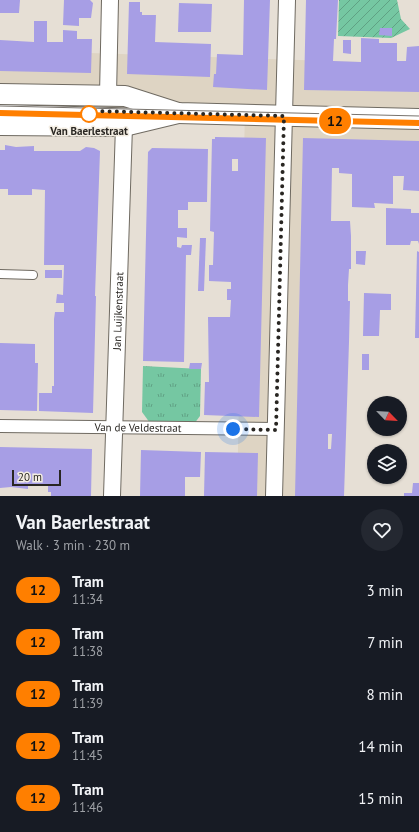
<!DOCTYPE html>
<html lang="en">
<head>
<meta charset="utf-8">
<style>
	:root { --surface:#171b24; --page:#242831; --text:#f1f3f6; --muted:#9ea1a6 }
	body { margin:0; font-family:"PT Sans",sans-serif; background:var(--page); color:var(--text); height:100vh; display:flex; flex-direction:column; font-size:15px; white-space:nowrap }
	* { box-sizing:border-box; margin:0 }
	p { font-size:13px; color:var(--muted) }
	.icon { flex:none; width:22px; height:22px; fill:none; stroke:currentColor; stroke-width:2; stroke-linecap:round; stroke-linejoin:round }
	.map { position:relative; height:496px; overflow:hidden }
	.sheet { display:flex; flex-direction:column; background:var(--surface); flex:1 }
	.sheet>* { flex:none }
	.badge { padding:0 8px; border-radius:13px; font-size:14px; line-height:26px }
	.needle { width:26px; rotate:115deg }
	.fabs { position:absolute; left:367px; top:396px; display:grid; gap:8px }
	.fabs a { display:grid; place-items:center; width:40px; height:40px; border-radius:50%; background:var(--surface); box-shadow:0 1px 3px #0004; font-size:20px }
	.scale { position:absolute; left:12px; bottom:10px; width:49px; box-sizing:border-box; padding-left:4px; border:2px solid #292622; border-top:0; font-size:11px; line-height:14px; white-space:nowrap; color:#292622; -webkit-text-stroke:3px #f3ede2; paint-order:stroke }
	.you { position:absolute; width:20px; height:20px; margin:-10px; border:3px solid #fff; border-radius:50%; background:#1a73e8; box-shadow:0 0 0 6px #1a73e833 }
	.map>.badge { position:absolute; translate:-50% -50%; box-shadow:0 0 0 2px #fff }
	.round { display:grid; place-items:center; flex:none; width:42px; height:42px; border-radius:21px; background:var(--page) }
	.overview { display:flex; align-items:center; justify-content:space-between; height:68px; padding:0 16px }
	h1 { font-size:19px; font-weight:800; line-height:30px }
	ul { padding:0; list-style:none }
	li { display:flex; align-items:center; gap:12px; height:52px; padding:0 16px }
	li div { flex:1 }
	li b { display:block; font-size:15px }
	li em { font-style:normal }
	li .badge { min-width:44px; font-weight:700; text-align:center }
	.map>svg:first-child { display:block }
	.built { fill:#ded4c3 }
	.park { fill:url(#park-tufts) }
	.garden { fill:url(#garden-furrows) }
	.building { fill:#a79ee5; fill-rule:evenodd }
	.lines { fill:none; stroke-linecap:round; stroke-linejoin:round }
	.service-casing { stroke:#6f6a61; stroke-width:10 }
	.pedestrian-casing { stroke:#6f6a61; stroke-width:14 }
	.minor-casing { stroke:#6f6a61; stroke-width:18 }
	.tertiary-casing { stroke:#6f6a61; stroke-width:22 }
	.service { stroke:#fff; stroke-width:8 }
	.pedestrian { stroke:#fff; stroke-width:12 }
	.minor { stroke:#fff; stroke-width:16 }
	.tertiary { stroke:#fff; stroke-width:20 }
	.tram { stroke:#78736d; stroke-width:1 }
	.line-casing { stroke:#fff; stroke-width:9 }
	.line { stroke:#ff7f00; stroke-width:6 }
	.walk { stroke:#292622; stroke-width:4; stroke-dasharray:0 7.2 }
	.stop-dot { fill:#fff; stroke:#ff7f00; stroke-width:2 }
	.labels { text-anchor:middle; stroke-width:3; stroke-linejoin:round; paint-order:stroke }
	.stop-label { font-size:11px; font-weight:bold; fill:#292622; stroke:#f3ede2 }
	.street-label { font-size:11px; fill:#292622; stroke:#f3ede2 }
</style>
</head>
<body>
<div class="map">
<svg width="419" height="496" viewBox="0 0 419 496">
	<defs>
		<pattern id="park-tufts" width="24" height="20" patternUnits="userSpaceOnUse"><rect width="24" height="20" fill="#75c7a2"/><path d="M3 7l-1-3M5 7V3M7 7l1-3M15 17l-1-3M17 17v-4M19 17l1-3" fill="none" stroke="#60a184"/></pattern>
		<pattern id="garden-furrows" width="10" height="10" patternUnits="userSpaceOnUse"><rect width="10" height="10" fill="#75c7a2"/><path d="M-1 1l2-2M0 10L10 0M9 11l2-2" fill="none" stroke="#60a184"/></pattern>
	</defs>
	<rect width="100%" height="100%" fill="#e6dfd5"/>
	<!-- built -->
	<polygon class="built" points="0,50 419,64 419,161 313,158 307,496 237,496 245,109 0,100"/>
	<!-- park -->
	<polygon class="park" points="143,366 201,369 200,416 194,424 150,423 142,412"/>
	<!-- garden -->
	<polygon class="garden" points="339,0 397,0 401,19 410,29 391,38 338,36"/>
	<!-- building -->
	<g class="building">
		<polygon points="0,0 20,0 19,13 0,13"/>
		<polygon points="64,0 90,0 93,3 91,18 79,18 79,26 63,25"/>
		<polygon points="244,0 270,0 267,90 213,87 214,74 216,74 217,54 243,55"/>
		<polygon points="306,0 338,0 336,39 334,39 333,61 361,62 361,38 379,39 379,43 397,43 397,61 406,61 407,47 419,46 419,92 304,90"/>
		<polygon points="129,2 140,2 140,12 142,12 142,15 156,15 155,42 211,44 210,77 127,74"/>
		<polygon points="179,3 212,4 211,32 178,32"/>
		<polygon points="34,21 47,21 47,42 63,42 63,30 77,31 77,39 92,39 91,73 0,71 0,40 34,42"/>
		<polygon points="380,28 392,28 392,36 379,35"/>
		<polygon points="343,40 351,40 351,54 343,53"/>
		<path d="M 215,137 L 266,138 L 259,417 L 204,415 L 205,382 L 209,382 L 208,317 L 230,317 L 231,300 L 227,300 L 227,289 L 231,289 L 231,282 L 209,281 L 209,265 L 213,265 L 214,232 L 210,231 L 212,139 L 215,139 ZM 232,159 L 238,159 L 238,171 L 232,171 Z"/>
		<path d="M 303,138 L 419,141 L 419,191 L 403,190 L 404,176 L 393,176 L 393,204 L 374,203 L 375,208 L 352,207 L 352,174 L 339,173 L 339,168 L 332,168 L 331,221 L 350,221 L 351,236 L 351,269 L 349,269 L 348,285 L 348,301 L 350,301 L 349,342 L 344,496 L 295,496 ZM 328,434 L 332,434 L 331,449 L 328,449 Z"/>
		<polygon points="5,145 16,147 34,146 34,151 80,151 86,147 94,148 100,151 95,296 96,296 93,413 39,411 39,393 52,393 52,386 54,386 54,319 55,312 64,312 64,303 56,303 57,294 63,295 64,265 44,265 45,190 32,189 32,195 8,195 8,189 0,189 0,150 5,150"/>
		<polygon points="152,148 208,149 207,202 188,202 188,210 178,210 178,228 187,228 187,238 177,237 177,247 181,248 182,245 192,245 191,255 186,255 184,362 143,361 148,152"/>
		<polygon points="386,208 411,209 411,213 419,213 419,244 418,241 411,241 410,245 386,245"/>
		<polygon points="200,238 206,238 204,291 198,291"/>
		<polygon points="356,251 366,251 365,265 356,264"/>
		<polygon points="417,251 419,252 419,338 415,338"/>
		<rect x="45" y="270" width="17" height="8"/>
		<polygon points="364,293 391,294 391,310 380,310 379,336 363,336"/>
		<polygon points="0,343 35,344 35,363 38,363 37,411 0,410"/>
		<rect x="362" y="354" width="7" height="16"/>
		<polygon points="190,363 202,363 201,369 189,369"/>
		<polygon points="0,447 92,449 91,496 51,496 51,492 48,492 48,484 28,484 28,489 11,487 0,488"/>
		<polygon points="141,450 201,452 200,477 185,477 185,496 140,496"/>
		<polygon points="205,452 258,453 257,496 204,496"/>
		<polygon points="413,483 419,483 419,496 404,496 404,493 412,493"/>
	</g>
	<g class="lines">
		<defs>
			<g id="service">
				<polyline points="0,109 149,113"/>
				<polyline points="0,274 33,275"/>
			</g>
			<g id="pedestrian">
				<path id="s1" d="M 0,426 L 276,429"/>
			</g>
			<g id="minor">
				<polyline points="108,95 110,0"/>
				<path id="s2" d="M 112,496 L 124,126"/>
				<polyline points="274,496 287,0"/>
			</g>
			<g id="tertiary">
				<polyline points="0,94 125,96 178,113 419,119"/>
				<polyline points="0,125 124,126 178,113"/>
			</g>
		</defs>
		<!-- service casing -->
		<use href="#service" class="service-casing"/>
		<!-- pedestrian casing -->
		<use href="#pedestrian" class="pedestrian-casing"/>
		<!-- minor casing -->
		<use href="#minor" class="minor-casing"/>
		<!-- tertiary casing -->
		<use href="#tertiary" class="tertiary-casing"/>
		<!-- service -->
		<use href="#service" class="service"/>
		<!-- pedestrian -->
		<use href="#pedestrian" class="pedestrian"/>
		<!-- minor -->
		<use href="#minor" class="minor"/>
		<!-- tertiary -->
		<use href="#tertiary" class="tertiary"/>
		<!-- tram -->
		<g class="tram">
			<polyline points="0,106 419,116"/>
			<polyline points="0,113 419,123"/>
		</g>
	</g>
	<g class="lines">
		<defs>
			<polyline id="line" points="0,113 419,123"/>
		</defs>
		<!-- line casing -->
		<use href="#line" class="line-casing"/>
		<!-- line -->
		<use href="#line" class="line"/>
		<!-- walk -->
		<polyline class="walk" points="89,114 93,111 284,116 276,430 233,429"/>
	</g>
	<!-- markers -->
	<circle class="stop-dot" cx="89" cy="114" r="8"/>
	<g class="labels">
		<!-- stop labels -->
		<g class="stop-label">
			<text x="89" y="135">Van Baerlestraat</text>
		</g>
		<!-- street labels -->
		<g class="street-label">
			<text dy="4" stroke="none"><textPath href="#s2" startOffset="185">Jan Luijkenstraat</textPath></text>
			<text dy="4" stroke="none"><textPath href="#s1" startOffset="138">Van de Veldestraat</textPath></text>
		</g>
	</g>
</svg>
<div class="fabs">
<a><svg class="needle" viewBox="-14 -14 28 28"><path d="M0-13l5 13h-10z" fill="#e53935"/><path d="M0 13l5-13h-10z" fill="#9ea1a6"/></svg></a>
<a><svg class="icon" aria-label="layers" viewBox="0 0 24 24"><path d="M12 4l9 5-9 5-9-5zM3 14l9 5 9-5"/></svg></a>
</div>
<div class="scale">20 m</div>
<div class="you" style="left:233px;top:429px"></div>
<b class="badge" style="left:335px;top:121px;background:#ff7f00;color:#111">12</b>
</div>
<section class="sheet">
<div class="overview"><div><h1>Van Baerlestraat</h1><p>Walk · 3 min · 230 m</p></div><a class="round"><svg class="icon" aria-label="heart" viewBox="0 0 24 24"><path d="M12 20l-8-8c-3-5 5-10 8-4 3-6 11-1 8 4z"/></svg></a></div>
<ul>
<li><span class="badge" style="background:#ff7f00;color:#111">12</span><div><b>Tram</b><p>11:34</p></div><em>3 min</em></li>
<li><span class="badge" style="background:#ff7f00;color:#111">12</span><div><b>Tram</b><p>11:38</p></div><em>7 min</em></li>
<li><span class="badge" style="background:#ff7f00;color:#111">12</span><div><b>Tram</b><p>11:39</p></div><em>8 min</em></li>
<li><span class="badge" style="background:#ff7f00;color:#111">12</span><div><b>Tram</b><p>11:45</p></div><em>14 min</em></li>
<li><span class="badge" style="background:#ff7f00;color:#111">12</span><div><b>Tram</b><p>11:46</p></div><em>15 min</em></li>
</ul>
</section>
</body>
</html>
